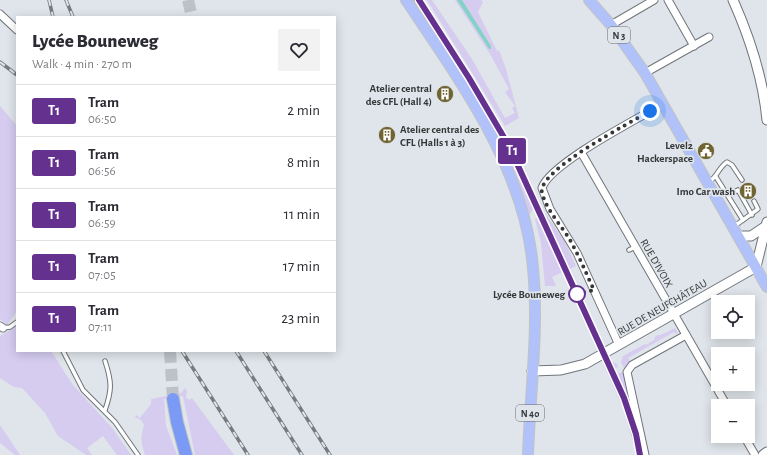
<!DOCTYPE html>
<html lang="en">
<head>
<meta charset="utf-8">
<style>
	:root { --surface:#fff; --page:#f2f2f3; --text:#2b2b33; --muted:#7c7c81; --line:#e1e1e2 }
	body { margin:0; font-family:"Alegreya Sans",sans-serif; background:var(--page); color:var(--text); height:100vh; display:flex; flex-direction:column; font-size:15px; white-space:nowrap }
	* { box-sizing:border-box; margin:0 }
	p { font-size:13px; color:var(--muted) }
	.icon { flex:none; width:22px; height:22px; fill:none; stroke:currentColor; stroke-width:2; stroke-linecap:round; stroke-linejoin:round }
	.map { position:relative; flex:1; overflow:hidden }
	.side { position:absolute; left:16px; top:16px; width:320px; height:336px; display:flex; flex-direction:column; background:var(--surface); border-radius:0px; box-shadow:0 2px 10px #0003 }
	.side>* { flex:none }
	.badge { padding:0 8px; border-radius:3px; font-size:14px; line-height:26px }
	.buttons { position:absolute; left:711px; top:295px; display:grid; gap:8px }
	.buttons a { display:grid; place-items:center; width:44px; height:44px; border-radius:0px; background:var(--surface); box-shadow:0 2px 10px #0003; font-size:20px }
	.you { position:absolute; width:20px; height:20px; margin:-10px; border:3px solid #fff; border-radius:50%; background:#1a73e8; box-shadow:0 0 0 6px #1a73e833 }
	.map>.badge { position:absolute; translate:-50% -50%; box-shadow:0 0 0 2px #fff }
	.round { display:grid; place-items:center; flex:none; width:42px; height:42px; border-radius:0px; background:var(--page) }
	.overview { display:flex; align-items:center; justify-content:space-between; height:68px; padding:0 16px }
	h1 { font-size:19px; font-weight:800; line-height:30px }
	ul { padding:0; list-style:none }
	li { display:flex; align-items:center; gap:12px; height:52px; padding:0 16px; border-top:1px solid var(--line) }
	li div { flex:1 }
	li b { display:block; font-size:15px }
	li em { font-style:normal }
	li .badge { min-width:44px; font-weight:700; text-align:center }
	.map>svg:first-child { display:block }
	.green { fill:#d5ccf0 }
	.water { fill:#84d2c6 }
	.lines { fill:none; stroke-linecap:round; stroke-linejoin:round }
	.highway-tunnel { stroke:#bdc2c7; stroke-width:12; stroke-dasharray:12 6; stroke-linecap:butt }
	.lane-casing { stroke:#6f757a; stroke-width:5.5 }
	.street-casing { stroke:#6f757a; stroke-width:9 }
	.secondary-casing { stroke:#6f757a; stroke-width:11 }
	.primary-casing { stroke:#c2c3c4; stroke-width:12 }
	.highway-casing { stroke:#c2c3c4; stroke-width:14 }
	.lane { stroke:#fff; stroke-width:3.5 }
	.street { stroke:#fff; stroke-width:7 }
	.secondary { stroke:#fff; stroke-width:9 }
	.primary { stroke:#b0c2f9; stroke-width:10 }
	.highway { stroke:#7b9af5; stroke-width:12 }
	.tram { stroke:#787b7e; stroke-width:1 }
	.rail-casing { stroke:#787b7e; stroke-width:3.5 }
	.rail { stroke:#dfe5ea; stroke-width:2; stroke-dasharray:6; stroke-linecap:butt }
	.line-casing { stroke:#fff; stroke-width:9 }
	.line { stroke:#64318f; stroke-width:6 }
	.walk { stroke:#353739; stroke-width:4; stroke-dasharray:0 7.2 }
	.stop-dot { fill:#fff; stroke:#64318f; stroke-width:2 }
	.labels { text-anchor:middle; stroke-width:3.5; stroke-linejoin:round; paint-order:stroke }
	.shield { fill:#dfe5ea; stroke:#686b6e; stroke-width:1 }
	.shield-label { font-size:10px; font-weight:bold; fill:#353739 }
	.poi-label { font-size:11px; font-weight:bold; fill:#353739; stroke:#dfe5ea; text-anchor:end }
	.street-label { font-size:11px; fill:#353739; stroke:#dfe5ea }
	.stop-label { font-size:11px; font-weight:bold; fill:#353739; stroke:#dfe5ea; text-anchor:end }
</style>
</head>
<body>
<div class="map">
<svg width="767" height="455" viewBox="0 0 767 455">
	<rect width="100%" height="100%" fill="#dfe5ea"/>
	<!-- green -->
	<g class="green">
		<path d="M 410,0 L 421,0 C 459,57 497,114 526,176 L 519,179 L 521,183 L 528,181 L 535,197 L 529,200 L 531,205 L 537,203 L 530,214 L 529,219 L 515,180 Z"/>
		<polygon points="427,0 432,0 472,59 505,118 515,113 512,108 515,106 505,92 509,89 490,54 455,0 481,0 483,2 478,12 497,51 499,50 506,69 519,118 505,126"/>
		<polygon points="0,106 17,126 17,311 7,325 0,319"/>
		<polygon points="545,213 565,242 576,266 552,277 556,286 545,286 541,243 535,219"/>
		<polygon points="17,326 17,351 51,351 73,385 113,429 131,455 117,455 103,436 87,448 92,455 86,455 58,436 45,413 22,388 14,387 0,378 0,336"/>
		<polygon points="675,328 678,333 676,334 674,332 628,358 631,363 625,369 621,363 623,356 645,344 646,345 654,340 655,337 658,335 661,335"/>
		<polygon points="613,362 617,364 618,367 615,369 618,374 621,372 625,374 638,433 631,435 624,410 604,366"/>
		<path d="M 185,388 L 187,391 L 186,398 L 190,400 L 192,398 L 234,455 L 195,455 L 183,396 L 164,399 L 166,426 L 177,455 L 145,455 C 141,442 140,438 144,425 L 141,420 L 135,417 L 136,415 L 140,418 L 151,404 L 151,399 L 181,393 Z"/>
		<polygon points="0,425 20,455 15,455 0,443"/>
	</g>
	<!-- water -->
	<polygon class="water" points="457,0 462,0 491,46 491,49 489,49"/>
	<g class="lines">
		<!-- highway-tunnel -->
		<g class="highway-tunnel">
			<polyline points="188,0 192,17"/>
			<polyline points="170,351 173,399"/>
		</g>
		<defs>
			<g id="lane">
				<polyline points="716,177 743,220 733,227"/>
				<path d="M 709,182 C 717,177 719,167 727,162 L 732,165 L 742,180"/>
				<polyline points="729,195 738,190 752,215"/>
				<polyline points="743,220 758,209 754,201"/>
				<polyline points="629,250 635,247"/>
				<polyline points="3,328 10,327 17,322"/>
				<polyline points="63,351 83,390 115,422 138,455"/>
				<path d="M 105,410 C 112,390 112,382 105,361"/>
			</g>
			<g id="street">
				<polyline points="668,0 694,46"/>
				<polyline points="0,14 17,30"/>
				<polyline points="611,25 654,0"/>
				<polyline points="645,73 709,37"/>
				<polyline points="581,152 727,406"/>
				<polyline points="0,326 3,328"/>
				<path d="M 619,345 L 577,253 L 550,209 L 542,188 C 549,164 639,118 663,104"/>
				<polyline points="744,436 755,455"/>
				<polyline points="645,455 627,372 632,365 686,335"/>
			</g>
			<g id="secondary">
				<path d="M 733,0 C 750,38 763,79 767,120"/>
				<polyline points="738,236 751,236 766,226"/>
				<polyline points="532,371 561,370 585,364 756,267 767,222"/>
				<polyline points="763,455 767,452"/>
			</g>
			<g id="primary">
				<path d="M 406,0 C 460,81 525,168 533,268 C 539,330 530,393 528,455"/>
				<polyline points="589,0 611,25 645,73 767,287"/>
			</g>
			<polyline id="highway" points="173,399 177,422 186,455"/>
		</defs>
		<!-- lane casing -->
		<use href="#lane" class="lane-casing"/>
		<!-- street casing -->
		<use href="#street" class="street-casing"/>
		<!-- secondary casing -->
		<use href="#secondary" class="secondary-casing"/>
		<!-- primary casing -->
		<use href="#primary" class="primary-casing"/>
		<!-- highway casing -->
		<use href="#highway" class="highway-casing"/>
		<!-- lane -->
		<use href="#lane" class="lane"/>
		<!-- street -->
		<use href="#street" class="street"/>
		<!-- secondary -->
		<use href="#secondary" class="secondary"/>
		<!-- primary -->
		<use href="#primary" class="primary"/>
		<!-- highway -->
		<use href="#highway" class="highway"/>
		<!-- tram -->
		<polyline class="tram" points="414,0 466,80 509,153 620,396 632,435 637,455"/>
		<defs>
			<g id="rail">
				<polyline points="49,0 53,17"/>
				<polyline points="66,0 73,17"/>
				<polyline points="0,62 17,75"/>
				<polyline points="182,351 248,455"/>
				<polyline points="236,351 302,455"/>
				<polyline points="264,351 330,455"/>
			</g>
		</defs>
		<!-- rail casing -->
		<use href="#rail" class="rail-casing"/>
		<!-- rail -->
		<use href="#rail" class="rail"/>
	</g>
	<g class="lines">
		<defs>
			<polyline id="line" points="419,0 469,78 509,146 624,398 636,434 640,455"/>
		</defs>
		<!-- line casing -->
		<use href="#line" class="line-casing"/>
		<!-- line -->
		<use href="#line" class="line"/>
		<!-- walk -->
		<path class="walk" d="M 577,294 L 594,290 C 586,273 579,256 570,240 C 561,225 547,211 542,193 C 536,171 632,122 650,111"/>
	</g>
	<!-- icons -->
	<defs>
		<symbol id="building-disc" viewBox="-11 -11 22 22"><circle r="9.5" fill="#706532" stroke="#dfe5ea"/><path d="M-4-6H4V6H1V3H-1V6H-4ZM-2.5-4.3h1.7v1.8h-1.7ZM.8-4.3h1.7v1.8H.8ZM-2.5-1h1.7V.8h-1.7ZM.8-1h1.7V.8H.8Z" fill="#fff"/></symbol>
		<symbol id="civic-disc" viewBox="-11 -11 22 22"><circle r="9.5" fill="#706532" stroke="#dfe5ea"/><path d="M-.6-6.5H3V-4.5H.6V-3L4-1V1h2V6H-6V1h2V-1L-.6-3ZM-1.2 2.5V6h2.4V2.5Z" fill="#fff"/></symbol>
	</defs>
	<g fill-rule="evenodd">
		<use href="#building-disc" x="435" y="84" width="20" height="20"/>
		<use href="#building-disc" x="377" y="125" width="20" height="20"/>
		<use href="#civic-disc" x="696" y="141" width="20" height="20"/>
		<use href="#building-disc" x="738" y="181" width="20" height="20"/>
	</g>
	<!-- markers -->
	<circle class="stop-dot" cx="577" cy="294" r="8"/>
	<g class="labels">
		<!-- shield labels -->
		<g class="shield">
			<rect x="608" y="27" width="22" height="16" rx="3"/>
			<rect x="516" y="405" width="28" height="16" rx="3"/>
		</g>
		<g class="shield-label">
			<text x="619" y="39">N 3</text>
			<text x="530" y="417">N 40</text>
		</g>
		<!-- poi labels -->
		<g class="poi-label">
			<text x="432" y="92">Atelier central<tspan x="432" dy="13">des CFL (Hall 4)</tspan></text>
			<text x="400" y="133" text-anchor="start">Atelier central des<tspan x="400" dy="13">CFL (Halls 1 à 3)</tspan></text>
			<text x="693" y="149">Level2<tspan x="693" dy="13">Hackerspace</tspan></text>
			<text x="735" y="195">Imo Car wash</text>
		</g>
		<!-- street labels -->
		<g class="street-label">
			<text transform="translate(657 263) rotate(60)" y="4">RUE D'IVOIX</text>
			<text transform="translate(662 307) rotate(-30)" y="4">RUE DE NEUFCHÂTEAU</text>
		</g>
		<!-- stop labels -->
		<g class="stop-label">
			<text x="565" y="298">Lycée Bouneweg</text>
		</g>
	</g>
</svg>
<div class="buttons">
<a><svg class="icon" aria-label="locate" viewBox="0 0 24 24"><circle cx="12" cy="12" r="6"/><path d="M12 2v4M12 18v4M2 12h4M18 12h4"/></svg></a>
<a>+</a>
<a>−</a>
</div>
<div class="you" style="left:650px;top:111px"></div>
<b class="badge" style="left:512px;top:151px;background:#64318f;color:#fff">T1</b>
<section class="side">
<div class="overview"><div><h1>Lycée Bouneweg</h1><p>Walk · 4 min · 270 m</p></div><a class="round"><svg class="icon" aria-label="heart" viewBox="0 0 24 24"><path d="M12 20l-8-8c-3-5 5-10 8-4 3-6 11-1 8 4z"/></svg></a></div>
<ul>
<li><span class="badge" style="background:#64318f;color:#fff">T1</span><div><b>Tram</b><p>06:50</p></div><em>2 min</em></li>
<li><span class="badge" style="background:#64318f;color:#fff">T1</span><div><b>Tram</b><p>06:56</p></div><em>8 min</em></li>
<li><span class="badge" style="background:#64318f;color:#fff">T1</span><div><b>Tram</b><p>06:59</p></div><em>11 min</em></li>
<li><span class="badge" style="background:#64318f;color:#fff">T1</span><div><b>Tram</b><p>07:05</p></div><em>17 min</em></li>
<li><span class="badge" style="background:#64318f;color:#fff">T1</span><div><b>Tram</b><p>07:11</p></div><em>23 min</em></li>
</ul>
</section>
</div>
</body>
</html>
